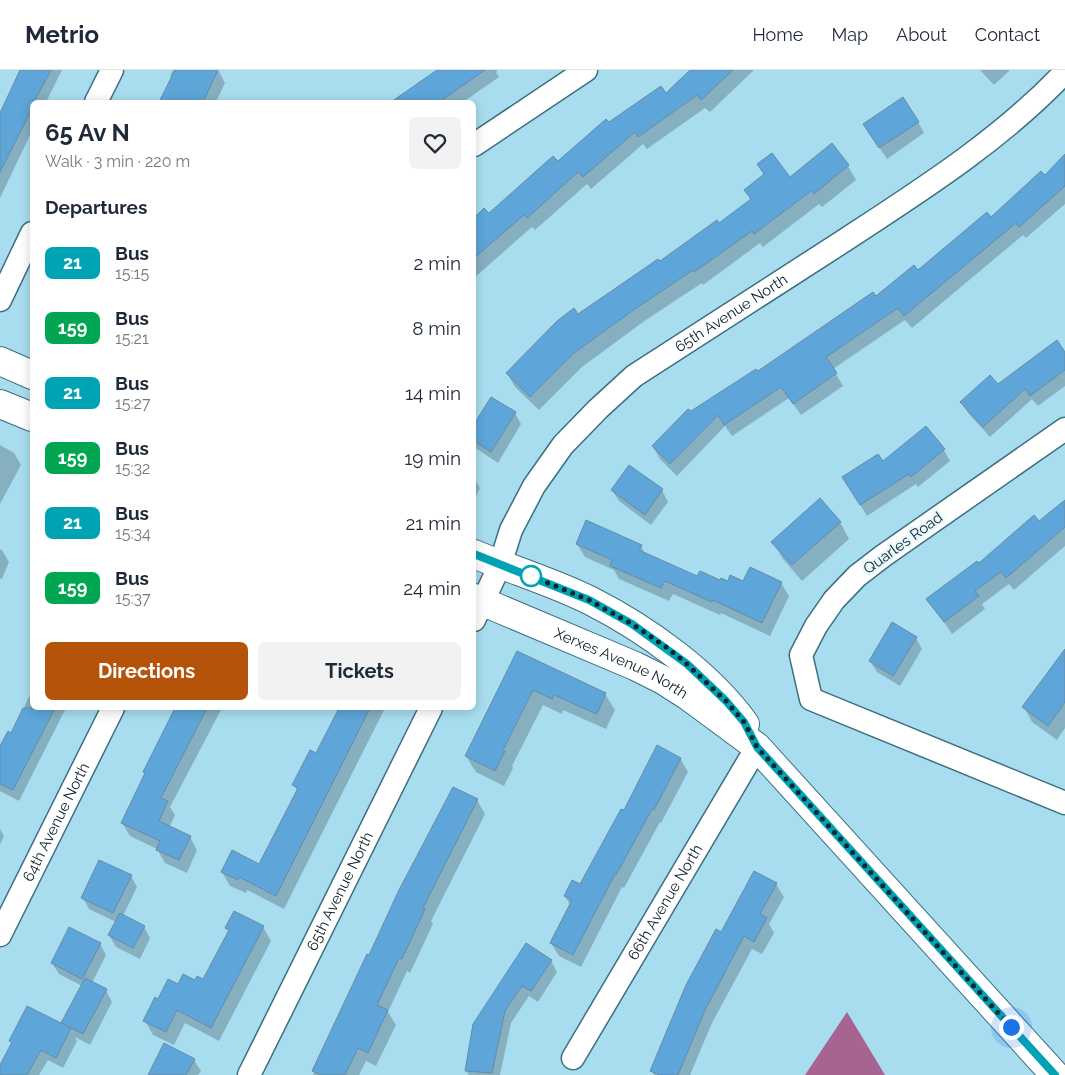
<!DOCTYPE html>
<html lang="en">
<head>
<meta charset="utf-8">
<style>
	:root { --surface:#fff; --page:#f2f2f3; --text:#1f2937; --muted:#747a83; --line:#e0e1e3; --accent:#b45309 }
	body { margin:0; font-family:Raleway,sans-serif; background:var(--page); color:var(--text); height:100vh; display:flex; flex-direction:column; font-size:19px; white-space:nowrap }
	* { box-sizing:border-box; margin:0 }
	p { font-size:16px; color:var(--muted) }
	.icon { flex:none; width:28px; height:28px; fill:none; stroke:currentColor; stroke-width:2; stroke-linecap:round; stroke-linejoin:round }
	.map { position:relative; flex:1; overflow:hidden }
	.drawer { position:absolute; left:30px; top:30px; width:446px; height:610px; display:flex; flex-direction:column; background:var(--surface); border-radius:8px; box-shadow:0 2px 12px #0003 }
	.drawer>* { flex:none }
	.badge { padding:0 10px; border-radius:8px; font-size:18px; line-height:32px }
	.you { position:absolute; width:25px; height:25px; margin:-12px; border:4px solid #fff; border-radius:50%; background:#1a73e8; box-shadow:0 0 0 8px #1a73e833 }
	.map>.badge { position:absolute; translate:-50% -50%; box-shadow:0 0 0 2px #fff }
	h2 { padding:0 15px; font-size:19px; line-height:45px }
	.round { display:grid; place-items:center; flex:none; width:52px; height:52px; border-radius:8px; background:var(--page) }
	.headline { display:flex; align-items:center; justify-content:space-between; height:85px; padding:0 15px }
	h1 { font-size:24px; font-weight:700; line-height:38px }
	.cta { display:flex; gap:10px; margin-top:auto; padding:10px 15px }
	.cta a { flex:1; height:58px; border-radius:8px; background:var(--accent); color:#fff; font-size:20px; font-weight:700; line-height:58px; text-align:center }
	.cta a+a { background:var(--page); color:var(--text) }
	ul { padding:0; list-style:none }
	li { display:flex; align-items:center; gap:15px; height:65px; padding:0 15px }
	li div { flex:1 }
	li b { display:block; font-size:19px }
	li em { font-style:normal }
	li .badge { min-width:55px; font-weight:700; text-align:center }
	header { display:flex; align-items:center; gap:30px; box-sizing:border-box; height:70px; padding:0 25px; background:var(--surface); border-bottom:1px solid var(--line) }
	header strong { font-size:24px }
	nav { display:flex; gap:28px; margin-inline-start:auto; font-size:18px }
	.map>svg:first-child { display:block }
	.water { fill:#a86490 }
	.shadow { fill:#0003 }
	.building { fill:#5ea6d9; stroke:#658ba8 }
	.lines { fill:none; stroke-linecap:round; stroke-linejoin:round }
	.street-casing { stroke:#3c6f80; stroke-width:25 }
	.secondary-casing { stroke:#3c6f80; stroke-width:30 }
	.street { stroke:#fff; stroke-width:22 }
	.secondary { stroke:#fff; stroke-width:28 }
	.line-casing { stroke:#fff; stroke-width:11 }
	.line { stroke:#00a3b4; stroke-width:8 }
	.walk { stroke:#0e232a; stroke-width:5; stroke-dasharray:0 9 }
	.stop-dot { fill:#fff; stroke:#00a3b4; stroke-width:2.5 }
	.labels { text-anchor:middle; stroke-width:5; stroke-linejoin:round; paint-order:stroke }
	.street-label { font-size:15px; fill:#0e232a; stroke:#e8f8fd }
</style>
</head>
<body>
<header>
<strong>Metrio</strong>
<nav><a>Home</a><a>Map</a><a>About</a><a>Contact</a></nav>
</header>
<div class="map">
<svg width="1065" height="1005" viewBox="0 0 1065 1005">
	<rect width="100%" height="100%" fill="#a8ddf0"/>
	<!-- water -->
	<polygon class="water" points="847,942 885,1005 805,1005"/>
	<!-- shadow -->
	<g class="shadow">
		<polygon points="22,0 62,0 46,32 32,32 32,61 0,128 0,44"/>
		<polygon points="173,0 218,0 225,13 216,32 160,32 172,9 170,6"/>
		<polygon points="439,0 498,0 496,2 499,7 463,32 395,32"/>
		<polygon points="692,0 754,0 710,42 705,38 647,79 643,74 591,119 587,114 535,160 532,157 474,208 474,149 484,140 489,145 609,54 666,25"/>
		<polygon points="980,0 1010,0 994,15"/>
		<polygon points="918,52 924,63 887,89 871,65"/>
		<polygon points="831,75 848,96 856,110 822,137 819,134 763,177 760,173 703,215 702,213 643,252 582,297 539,340 515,317 507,303 578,246 718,155 751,130 745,120 765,105 758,95 790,108"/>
		<polygon points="1065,86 1065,134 1026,168 1023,165 912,258 905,250 833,299 843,316 801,345 789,328 732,366 725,356 677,406 660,389 653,377 691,343 917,201 1045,107"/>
		<polygon points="1065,284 1065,316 1038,336 1032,329 990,367 968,343 962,332"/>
		<polygon points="491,328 515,343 521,354 498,393 474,377 474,357"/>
		<polygon points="926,358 944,380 950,391 918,417 916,414 867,446 850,418"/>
		<polygon points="0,375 14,383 21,395 0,434"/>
		<polygon points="474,408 480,418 474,431"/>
		<polygon points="612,420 662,420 668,432 651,455 619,431"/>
		<polygon points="1065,431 1065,476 1014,520 1009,514 982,534 985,539 952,564 928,529 1039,452"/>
		<polygon points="840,452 849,469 802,511 783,489 773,472"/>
		<polygon points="577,474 641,476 645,484 698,508 728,512 781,513 789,526 770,566 721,543 720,545 673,524 669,531 619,509 614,500 585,487"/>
		<polygon points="0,479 2,480 9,492 2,509 0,508"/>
		<polygon points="916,568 922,579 900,616 877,602 870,591"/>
		<polygon points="517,583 605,624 615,640 606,659 563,640 562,644 543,635 512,696 513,698 504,716 476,702 466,686"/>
		<polygon points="1065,584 1065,658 1057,670 1032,652 1024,637"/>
		<polygon points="32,620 32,638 66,638 19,731 0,721 0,679 12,664"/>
		<polygon points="176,638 222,638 170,737 175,745 169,758 190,767 197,780 187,803 165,793 157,779 130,766 122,753 145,704 144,702"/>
		<polygon points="341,638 385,638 284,839 247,820 246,823 230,816 222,802 260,795 298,722 294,715 317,684"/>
		<polygon points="680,688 688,702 661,753 660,752 624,818 622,817 581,897 559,886 551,873 570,835 565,826 581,816"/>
		<polygon points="477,730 485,744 431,851 433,854 410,903 407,901 388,942 396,955 376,996 366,991 359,1005 313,1005 370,887"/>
		<polygon points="0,759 4,766 0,775"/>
		<polygon points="131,806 137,817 123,846 144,857 150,868 140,889 116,877 109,865 116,852 89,839 83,828"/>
		<polygon points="776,814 784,827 769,854 774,863 762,884 752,879 712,953 690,1005 654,1005 652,1001"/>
		<polygon points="263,857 271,871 219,971 185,953 174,975 153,965 145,951 158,930 196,912 204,911 229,862 226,858"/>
		<polygon points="100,874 106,885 92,913 106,920 112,932 90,975 75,967 77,971 63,998 48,990 39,1005 0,1005 0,997 12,974 10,971 65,956 82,916 59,904 52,893"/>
		<polygon points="551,891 557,902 538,932 529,926 511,953 500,1005 469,1005 466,1001 475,955"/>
		<polygon points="194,990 201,1001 198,1005 149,1005"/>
	</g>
	<!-- building -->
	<g class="building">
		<polygon points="20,0 51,0 34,32 32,32 32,39 0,102 0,43"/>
		<polygon points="175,0 218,0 203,32 159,32"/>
		<polygon points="437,0 485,0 439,32 391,32"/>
		<polygon points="690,0 733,0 701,30 697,25 638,67 635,62 583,107 578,102 527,148 524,145 474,188 474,148 484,138 489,143 553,86 558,91 606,49 609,52 661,16 666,23"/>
		<polygon points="903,27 919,52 879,78 863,54"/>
		<polygon points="832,73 849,95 814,124 811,121 754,164 752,161 694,202 693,200 635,239 574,283 530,327 506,303 557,251 574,238 578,244 658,189 660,191 717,150 719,153 751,129 744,120 764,104 757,94 772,83 790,107"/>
		<polygon points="1065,84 1065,116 1019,157 1016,153 904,246 898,238 826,287 837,303 793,334 781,317 724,355 718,345 670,394 652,376 688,339 691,341 756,299 758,301 873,222 876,226 914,195 918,200 987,142 991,147 1041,101 1045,105"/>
		<polygon points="1057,270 1065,282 1065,300 1030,326 1025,319 983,357 960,332 990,305 998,314"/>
		<polygon points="491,327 516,342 491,382 474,371 474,354"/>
		<polygon points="926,356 945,379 911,407 909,404 860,435 842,407 878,384 883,391"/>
		<polygon points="629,395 663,419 645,445 611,420"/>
		<polygon points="820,428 841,452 792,495 771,472"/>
		<polygon points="1065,430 1065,457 1006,508 1001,502 975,521 979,526 944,552 926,529 977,491 979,493 1034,445 1039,451"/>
		<polygon points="586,450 642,475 639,480 697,506 700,501 720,510 721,508 728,511 730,505 743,511 750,497 782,512 762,553 713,530 712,532 665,511 661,518 610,496 612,490 576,474"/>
		<polygon points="892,552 917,567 893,606 869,591"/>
		<polygon points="1065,579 1065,632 1048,656 1022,637"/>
		<polygon points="517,581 606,623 597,644 554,625 552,629 533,620 503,680 505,681 495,701 465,686"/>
		<polygon points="23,638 55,638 13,720 0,714 0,676 8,661 11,663"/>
		<polygon points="175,638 207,638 161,728 168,731 159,751 191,766 179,790 156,780 160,771 121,753 145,703 143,702"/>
		<polygon points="339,638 370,638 276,826 239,807 238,810 221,802 232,780 259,794 298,718 292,715 310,680 316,683"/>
		<polygon points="657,675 681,688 654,740 652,739 616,805 615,804 573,885 550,873 572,830 564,826 572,810 580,814 621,739 624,740"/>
		<polygon points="453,717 478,729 423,838 425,839 402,889 399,888 377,935 388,940 368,983 358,978 345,1005 321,1005 312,1001 367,884 369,885 399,820"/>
		<polygon points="99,790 132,805 113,843 81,828"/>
		<polygon points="754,801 777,813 760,844 767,848 754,872 744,866 705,940 678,1005 660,1005 650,1001 686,915 716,859 721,862"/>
		<polygon points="234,841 264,856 211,958 177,940 166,962 143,951 155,927 158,929 168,909 178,914 183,904 195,910 197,906 203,909 229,860 225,858"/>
		<polygon points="120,843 145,856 133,878 108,865"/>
		<polygon points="69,857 101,873 82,909 51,893"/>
		<polygon points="526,873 552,890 531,921 522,916 505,941 492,1003 465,1001 473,954"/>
		<polygon points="85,908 107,919 83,964 61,953"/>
		<polygon points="27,936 71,958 56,988 41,980 27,1005 0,1005 0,995 12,972 9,971"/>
		<polygon points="164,973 195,989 186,1005 148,1005"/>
	</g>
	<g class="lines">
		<defs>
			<g id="street">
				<polyline points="96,32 112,0"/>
				<polyline points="474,75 586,0"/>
				<polyline points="0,230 32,163"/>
				<polyline points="1065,359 883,486 857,506 834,530 816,556 801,585 811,629 1065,733"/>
				<path id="s1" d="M 474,550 L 500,495 L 511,460 L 534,416 L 563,375 L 598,339 L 634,306 C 704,261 773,216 842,172 C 920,121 1001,70 1065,2"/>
				<path id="s2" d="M 0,865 L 113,638"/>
				<path id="s3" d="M 573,988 L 757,677"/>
				<path id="s4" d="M 249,1005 L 431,638"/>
			</g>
			<g id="secondary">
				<polyline points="0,291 32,305"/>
				<polyline points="0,334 32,347"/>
				<path d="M 474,484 C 512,500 553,512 591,531 C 646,559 708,603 745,654"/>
				<path id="s5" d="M 474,528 L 635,596 L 663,610 L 688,626 L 757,677 L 1055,1005"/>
			</g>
		</defs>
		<!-- street casing -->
		<use href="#street" class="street-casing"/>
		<!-- secondary casing -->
		<use href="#secondary" class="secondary-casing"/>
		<!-- street -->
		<use href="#street" class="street"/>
		<!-- secondary -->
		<use href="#secondary" class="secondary"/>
	</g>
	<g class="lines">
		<defs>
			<polyline id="line" points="474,484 589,530 632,554 687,594 726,631 744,652 757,677 1055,1005"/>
		</defs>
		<!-- line casing -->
		<use href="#line" class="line-casing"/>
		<!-- line -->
		<use href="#line" class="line"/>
		<!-- walk -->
		<polyline class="walk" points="531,506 589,530 632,554 666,577 687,594 726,631 744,652 757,677 1011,957"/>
	</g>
	<!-- markers -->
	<circle class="stop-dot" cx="531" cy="506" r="10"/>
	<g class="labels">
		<!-- street labels -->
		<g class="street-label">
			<text dy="5" stroke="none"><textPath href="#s1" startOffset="412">65th Avenue North</textPath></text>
			<text transform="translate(903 473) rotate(-36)" y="5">Quarles Road</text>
			<text dy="5" stroke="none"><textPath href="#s5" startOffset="161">Xerxes Avenue North</textPath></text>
			<text dy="5" stroke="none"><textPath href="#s2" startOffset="126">64th Avenue North</textPath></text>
			<text dy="5" stroke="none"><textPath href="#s4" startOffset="205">65th Avenue North</textPath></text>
			<text dy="5" stroke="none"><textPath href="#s3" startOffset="181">66th Avenue North</textPath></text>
		</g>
	</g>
</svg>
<div class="you" style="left:1011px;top:957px"></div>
<section class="drawer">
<div class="headline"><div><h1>65 Av N</h1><p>Walk · 3 min · 220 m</p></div><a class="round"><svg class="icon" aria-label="heart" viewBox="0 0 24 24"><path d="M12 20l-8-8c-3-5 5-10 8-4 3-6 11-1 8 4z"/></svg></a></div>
<h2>Departures</h2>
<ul>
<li><span class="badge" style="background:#00a3b4;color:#fff">21</span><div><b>Bus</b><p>15:15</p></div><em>2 min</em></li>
<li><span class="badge" style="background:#00a651;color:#fff">159</span><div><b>Bus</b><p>15:21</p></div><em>8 min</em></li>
<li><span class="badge" style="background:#00a3b4;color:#fff">21</span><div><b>Bus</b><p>15:27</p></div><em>14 min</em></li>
<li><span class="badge" style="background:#00a651;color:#fff">159</span><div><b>Bus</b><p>15:32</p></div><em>19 min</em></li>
<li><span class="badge" style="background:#00a3b4;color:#fff">21</span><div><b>Bus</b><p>15:34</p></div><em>21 min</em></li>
<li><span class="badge" style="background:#00a651;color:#fff">159</span><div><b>Bus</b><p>15:37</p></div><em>24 min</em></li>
</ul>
<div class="cta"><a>Directions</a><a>Tickets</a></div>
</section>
</div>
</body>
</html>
